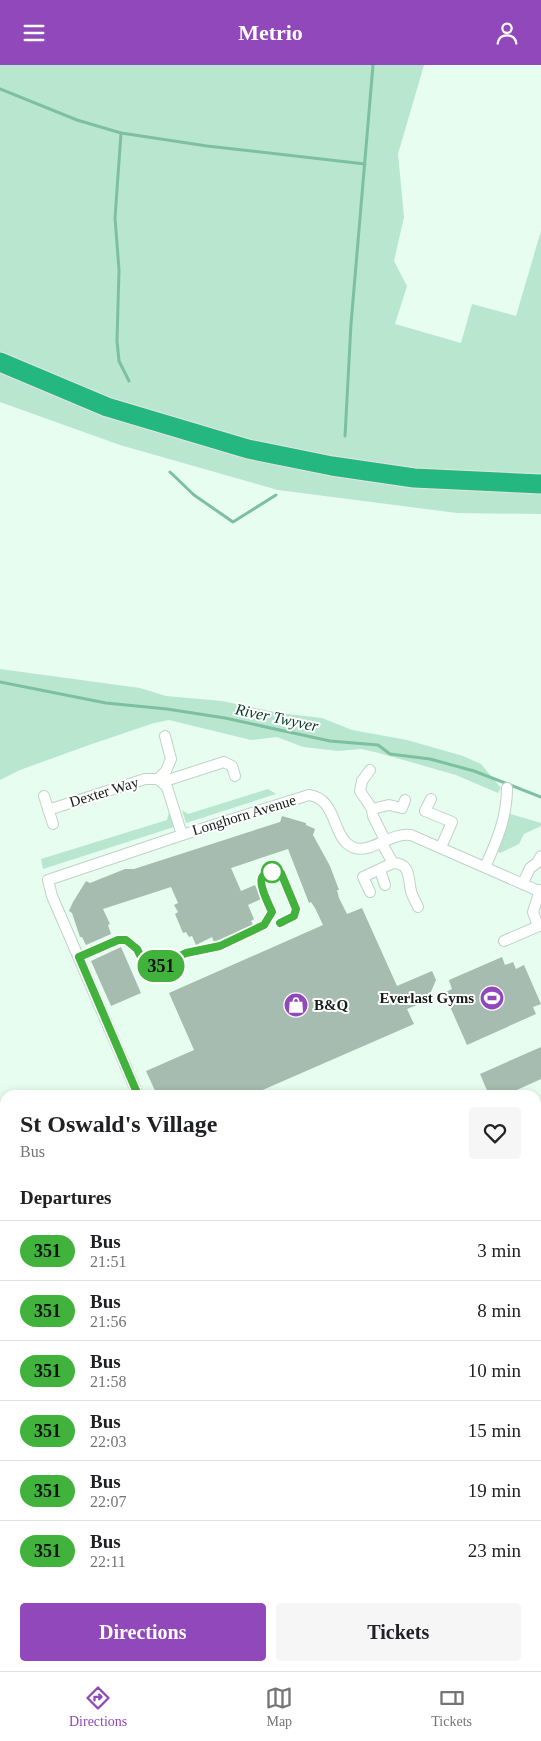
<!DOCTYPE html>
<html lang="en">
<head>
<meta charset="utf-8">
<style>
	:root { --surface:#fff; --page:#f6f6f6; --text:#202124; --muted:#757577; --line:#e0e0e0; --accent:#9148ba }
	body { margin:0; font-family:"Times New Roman",serif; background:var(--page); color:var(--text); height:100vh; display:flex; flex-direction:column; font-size:19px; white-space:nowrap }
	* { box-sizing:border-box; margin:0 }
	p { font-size:16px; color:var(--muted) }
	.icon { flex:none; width:28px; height:28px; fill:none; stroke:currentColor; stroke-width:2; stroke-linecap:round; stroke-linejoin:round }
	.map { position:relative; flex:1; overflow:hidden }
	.drawer { position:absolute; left:0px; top:1025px; width:541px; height:581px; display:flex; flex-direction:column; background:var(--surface); border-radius:15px 15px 0 0; box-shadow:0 2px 8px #0003 }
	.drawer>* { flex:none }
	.badge { padding:0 10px; border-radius:16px; font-size:18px; line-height:32px }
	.map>.badge { position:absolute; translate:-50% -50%; box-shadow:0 0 0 2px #fff }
	h2 { padding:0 20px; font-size:19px; line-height:45px }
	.round { display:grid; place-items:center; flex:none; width:52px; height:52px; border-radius:5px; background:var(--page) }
	.head { display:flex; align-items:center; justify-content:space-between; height:85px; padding:0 20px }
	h1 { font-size:24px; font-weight:600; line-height:38px }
	.cta { display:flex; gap:10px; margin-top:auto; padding:10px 20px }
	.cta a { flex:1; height:58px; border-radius:5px; background:var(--accent); color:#fff; font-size:20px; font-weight:600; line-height:58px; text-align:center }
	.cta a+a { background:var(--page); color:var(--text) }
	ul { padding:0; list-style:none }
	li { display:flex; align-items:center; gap:15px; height:60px; padding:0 20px; border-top:1px solid var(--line) }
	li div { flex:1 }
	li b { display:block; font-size:19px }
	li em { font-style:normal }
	li .badge { min-width:55px; font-weight:700; text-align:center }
	header { display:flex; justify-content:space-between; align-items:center; height:65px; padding:0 20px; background:var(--accent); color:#fff; font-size:22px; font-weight:600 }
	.dock { display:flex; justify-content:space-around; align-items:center; height:70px; border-top:1px solid var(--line); background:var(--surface); font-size:14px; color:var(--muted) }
	.dock a { display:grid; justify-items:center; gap:2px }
	.dock .current { color:var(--accent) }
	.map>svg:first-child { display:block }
	.green { fill:#b9e6ce }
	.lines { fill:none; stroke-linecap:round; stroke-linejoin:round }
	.stream { stroke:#7dc09f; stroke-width:3 }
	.building { fill:#a7bcb0 }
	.street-casing { stroke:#bed4c8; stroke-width:12 }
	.primary-casing { stroke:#e3e4e3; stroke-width:18 }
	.highway-casing { stroke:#e3e4e3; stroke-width:21 }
	.street { stroke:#fff; stroke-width:10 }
	.primary { stroke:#7cd4b3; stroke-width:16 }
	.highway { stroke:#24b880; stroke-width:19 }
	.rail-casing { stroke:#3b4640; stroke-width:5 }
	.rail { stroke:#fff; stroke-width:3; stroke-dasharray:9; stroke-linecap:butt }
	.line-casing { stroke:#fff; stroke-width:11 }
	.line { stroke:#41b23b; stroke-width:8 }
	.stop-dot { fill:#fff; stroke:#41b23b; stroke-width:2.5 }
	.labels { text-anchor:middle; stroke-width:4; stroke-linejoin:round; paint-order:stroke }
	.street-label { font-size:15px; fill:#141c18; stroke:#fff }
	.poi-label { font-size:15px; font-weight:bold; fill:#141c18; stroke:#fff; text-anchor:end }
	.water-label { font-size:16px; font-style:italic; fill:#003923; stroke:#fff }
</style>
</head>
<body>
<header><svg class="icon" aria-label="menu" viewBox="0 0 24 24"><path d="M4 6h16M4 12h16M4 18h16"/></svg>Metrio<svg class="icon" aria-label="person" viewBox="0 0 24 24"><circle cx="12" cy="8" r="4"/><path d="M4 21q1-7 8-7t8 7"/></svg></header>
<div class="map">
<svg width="541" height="1606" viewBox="0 0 541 1606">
	<rect width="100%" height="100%" fill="#e6fdf0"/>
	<!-- green -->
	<g class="green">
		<polygon points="0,0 424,0 398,89 404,152 394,196 407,221 395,259 461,278 472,239 516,251 541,166 541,449 457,448 278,425 120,380 0,337"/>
		<polygon points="0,604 140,623 166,631 222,636 279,648 322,653 352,665 407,675 463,691 481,699 501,723 498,728 456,710 379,688 361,684 338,686 303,682 277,672 251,675 169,655 154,658 89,680 20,705 0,715"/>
		<polygon points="268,724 276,729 186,758 182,745 188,749"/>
		<polygon points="169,747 174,762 43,804 41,794 167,755"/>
		<polygon points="507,748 541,758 541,761 524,769 519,779 500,788 496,785"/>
		<polygon points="541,1240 541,1314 536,1319 536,1242"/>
		<polygon points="406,1601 497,1601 503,1606 396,1606"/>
	</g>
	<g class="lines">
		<!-- stream -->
		<g class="stream">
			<polyline points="0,24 77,55 121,68 115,153 119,205 117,276 119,296 129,316"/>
			<polyline points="121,68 207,81 365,99"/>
			<polyline points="345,371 351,259 373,0"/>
			<polyline points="170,407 194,430 233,457 276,430"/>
			<polyline points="0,617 106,638 167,644 225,653 330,676 378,680 390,689 430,694 474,706 541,732"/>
		</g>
	</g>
	<!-- building -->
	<g class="building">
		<polygon points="282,751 306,758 306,760 315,764 313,770 330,801 339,825 337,825 339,833 347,849 362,843 397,921 432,906 436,915 427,936 407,944 414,959 251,1030 157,1030 146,1006 194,985 169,928 323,860 315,843 311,837 309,838 288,784 231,803 241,826 255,820 261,834 248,840 254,854 251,856 253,860 214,877 212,872 196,880 192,871 189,872 186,867 183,868 175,849 178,847 174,840 178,838 171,822 103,844 110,859 108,860 111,869 86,880 82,872 80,872 72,848 69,846 73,837 86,816 90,818 125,804 134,804 280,757"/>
		<polygon points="121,882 141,928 111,941 91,896"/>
		<polygon points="502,892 505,900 513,897 516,904 524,900 541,939 533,942 536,949 467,980 444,928 452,924 449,915"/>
		<polygon points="541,982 541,1014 506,1030 489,1030 480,1009"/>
	</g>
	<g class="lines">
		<defs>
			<g id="street">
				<polyline points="370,705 362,716 360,726 372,744 373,751 385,775"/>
				<polyline points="158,714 166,706 171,694 165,671"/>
				<polyline points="162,717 224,697 232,701 235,711"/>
				<polyline points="44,731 53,759"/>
				<polyline points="431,734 425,746 452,757 441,782"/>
				<polyline points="372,744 389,740 402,743 405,735"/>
				<polyline points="48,745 145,714 158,714 167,722 182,770"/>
				<path d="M 381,777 L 393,798 C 411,798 408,814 411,826 C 412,831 416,837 418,842"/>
				<path d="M 485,802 C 497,776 507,752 507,723"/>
				<polyline points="380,805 385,820"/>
				<polyline points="523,818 530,803 537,798 541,791"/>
				<polyline points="370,827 363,812 393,798"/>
				<polyline points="538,861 533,847 540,825"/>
				<polyline points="504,876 541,860"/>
				<path d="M 138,1030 L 52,831 L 48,815 L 182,770 L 309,730 C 339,734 331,776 355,783 C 371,788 392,767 411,770 L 541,827"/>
				<polyline points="536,1410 541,1406"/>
				<polyline points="541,1474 541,1478"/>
				<polyline points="536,1577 541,1580"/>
				<polyline points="404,1601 405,1602"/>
				<polyline points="305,1606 313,1601"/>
			</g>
			<g id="primary">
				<polyline points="536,1219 541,1217"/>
				<polyline points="536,1232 541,1230"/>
				<polyline points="0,1460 5,1457"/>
			</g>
			<polyline id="highway" points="0,297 107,342 248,384 332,401 414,413 541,419"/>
		</defs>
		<!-- street casing -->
		<use href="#street" class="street-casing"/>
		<!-- primary casing -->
		<use href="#primary" class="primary-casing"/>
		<!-- highway casing -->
		<use href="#highway" class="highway-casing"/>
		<!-- street -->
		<use href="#street" class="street"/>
		<!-- primary -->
		<use href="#primary" class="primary"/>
		<!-- highway -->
		<use href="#highway" class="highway"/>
		<defs>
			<g id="rail">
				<polyline points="0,1553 5,1564"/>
				<polyline points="0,1567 5,1578"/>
				<polyline points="15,1601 18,1606"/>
			</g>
		</defs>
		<!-- rail casing -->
		<use href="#rail" class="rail-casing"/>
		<!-- rail -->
		<use href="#rail" class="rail"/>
	</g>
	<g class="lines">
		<defs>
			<path id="line" d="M 138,1030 L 79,892 L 118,875 L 126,875 L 137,884 L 143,896 L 148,901 L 160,901 L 186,888 L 220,881 L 264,860 L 272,847 C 269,840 257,817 263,811 C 265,809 271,807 274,806 L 281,808 L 296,844 L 294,851 L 280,858"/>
		</defs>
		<!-- line casing -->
		<use href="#line" class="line-casing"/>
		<!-- line -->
		<use href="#line" class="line"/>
	</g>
	<!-- icons -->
	<defs>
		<symbol id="stadium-disc" viewBox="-11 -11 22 22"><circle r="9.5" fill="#9148ba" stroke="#fff"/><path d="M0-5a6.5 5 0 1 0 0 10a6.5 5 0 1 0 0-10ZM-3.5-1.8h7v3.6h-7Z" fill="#fff"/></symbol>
		<symbol id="shop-disc" viewBox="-11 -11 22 22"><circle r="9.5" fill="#9148ba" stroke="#fff"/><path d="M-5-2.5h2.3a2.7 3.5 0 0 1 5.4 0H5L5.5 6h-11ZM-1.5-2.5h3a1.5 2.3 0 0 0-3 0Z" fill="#fff"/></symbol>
	</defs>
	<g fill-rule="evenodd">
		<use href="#stadium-disc" x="478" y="919" width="28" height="28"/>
		<use href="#shop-disc" x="282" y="926" width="28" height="28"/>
	</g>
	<!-- markers -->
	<circle class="stop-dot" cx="272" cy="807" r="10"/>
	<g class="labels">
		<!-- street labels -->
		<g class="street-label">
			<text transform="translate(104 727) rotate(-17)" y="5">Dexter Way</text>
			<text transform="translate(244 750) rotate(-17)" y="5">Longhorn Avenue</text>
		</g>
		<!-- poi labels -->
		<g class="poi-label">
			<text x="474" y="938">Everlast Gyms</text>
			<text x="314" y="945" text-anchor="start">B&amp;Q</text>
		</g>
		<!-- water labels -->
		<g class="water-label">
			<text transform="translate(277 652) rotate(12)" y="6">River Twyver</text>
		</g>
	</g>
</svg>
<b class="badge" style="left:161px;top:901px;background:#41b23b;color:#111">351</b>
<section class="drawer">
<div class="head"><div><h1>St Oswald's Village</h1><p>Bus</p></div><a class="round"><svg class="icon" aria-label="heart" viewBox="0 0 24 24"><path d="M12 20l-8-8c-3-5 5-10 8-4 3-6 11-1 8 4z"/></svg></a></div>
<h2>Departures</h2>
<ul>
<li><span class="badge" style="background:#41b23b;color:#111">351</span><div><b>Bus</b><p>21:51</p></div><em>3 min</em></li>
<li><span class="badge" style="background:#41b23b;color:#111">351</span><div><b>Bus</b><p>21:56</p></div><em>8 min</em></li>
<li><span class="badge" style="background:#41b23b;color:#111">351</span><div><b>Bus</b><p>21:58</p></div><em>10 min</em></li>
<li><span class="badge" style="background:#41b23b;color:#111">351</span><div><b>Bus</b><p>22:03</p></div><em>15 min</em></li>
<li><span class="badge" style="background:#41b23b;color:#111">351</span><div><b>Bus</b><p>22:07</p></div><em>19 min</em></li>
<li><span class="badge" style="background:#41b23b;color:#111">351</span><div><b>Bus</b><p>22:11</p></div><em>23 min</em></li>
</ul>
<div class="cta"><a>Directions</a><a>Tickets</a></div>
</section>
</div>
<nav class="dock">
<a class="current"><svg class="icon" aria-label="directions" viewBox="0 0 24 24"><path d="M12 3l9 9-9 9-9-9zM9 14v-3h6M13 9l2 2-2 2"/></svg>Directions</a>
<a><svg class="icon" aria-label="map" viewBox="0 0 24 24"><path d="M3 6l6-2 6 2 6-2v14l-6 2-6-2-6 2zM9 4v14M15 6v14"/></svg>Map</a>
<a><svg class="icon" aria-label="tickets" viewBox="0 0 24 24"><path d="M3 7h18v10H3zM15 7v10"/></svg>Tickets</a>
</nav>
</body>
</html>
